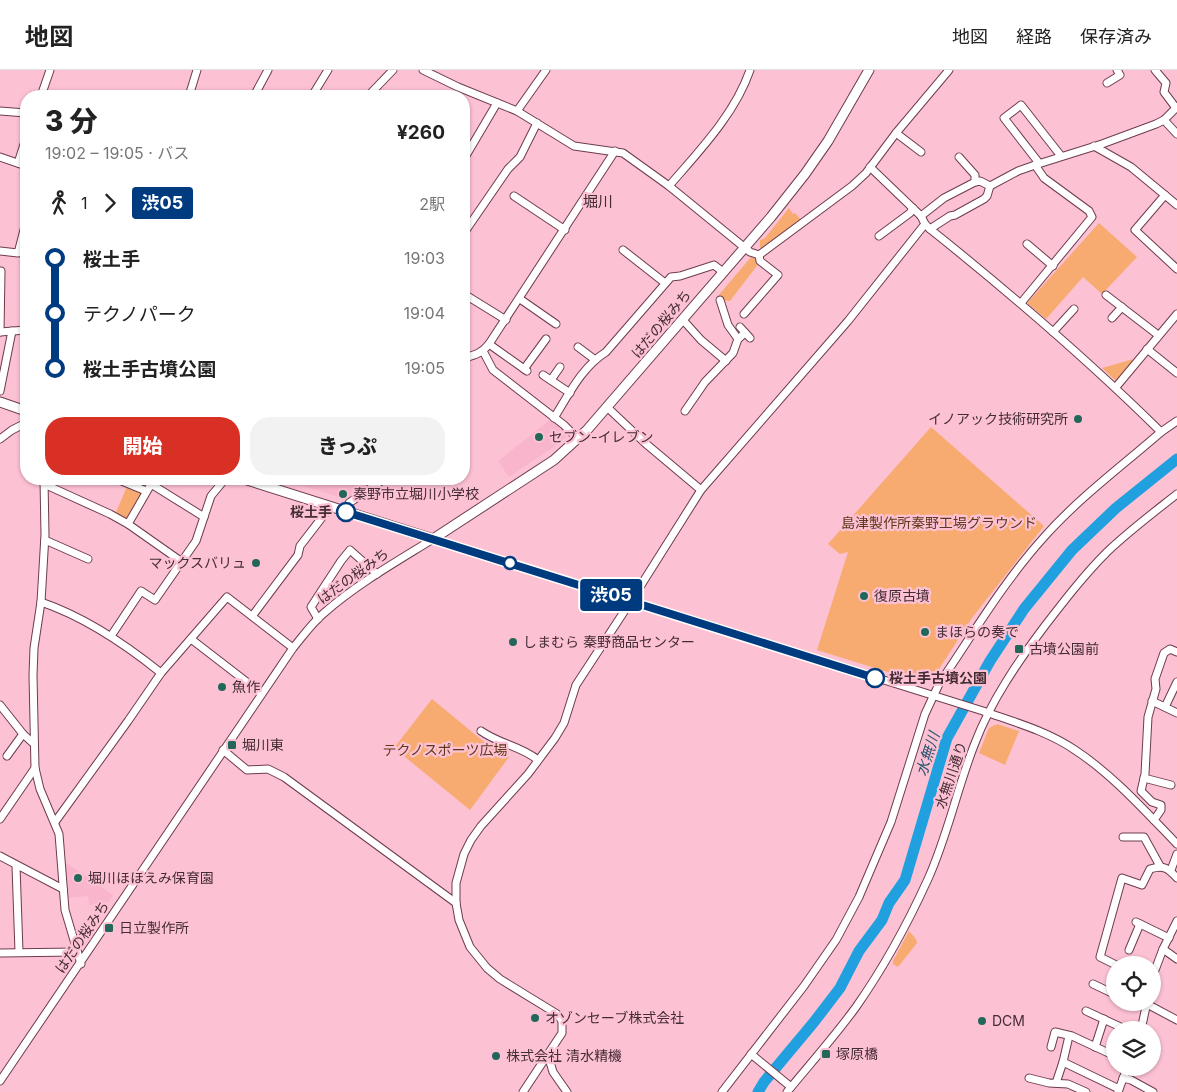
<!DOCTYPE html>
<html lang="ja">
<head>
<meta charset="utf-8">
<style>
	:root { --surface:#fff; --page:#f2f2f2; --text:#222; --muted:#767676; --line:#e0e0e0; --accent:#d93025 }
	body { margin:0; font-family:Inter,"Noto Sans JP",sans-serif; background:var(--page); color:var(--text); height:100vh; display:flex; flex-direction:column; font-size:19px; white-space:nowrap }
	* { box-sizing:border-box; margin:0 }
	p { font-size:16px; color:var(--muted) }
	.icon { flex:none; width:28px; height:28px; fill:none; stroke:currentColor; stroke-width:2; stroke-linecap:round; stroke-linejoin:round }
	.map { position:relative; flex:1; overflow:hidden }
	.details { position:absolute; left:20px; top:20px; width:450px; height:395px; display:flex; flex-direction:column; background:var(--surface); border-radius:20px; box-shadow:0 1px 4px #0004 }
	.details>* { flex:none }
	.badge { padding:0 10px; border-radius:4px; font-size:18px; line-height:32px }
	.buttons { position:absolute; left:1106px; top:886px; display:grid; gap:10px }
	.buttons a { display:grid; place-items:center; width:55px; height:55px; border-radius:50%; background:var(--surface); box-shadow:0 1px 4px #0004; font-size:25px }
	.map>.badge { position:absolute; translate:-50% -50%; box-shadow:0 0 0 2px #fff }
	.legs { display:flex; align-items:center; gap:8px; height:55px; padding:0 25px; font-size:16px }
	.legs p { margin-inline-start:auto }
	.headline { display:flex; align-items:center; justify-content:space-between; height:85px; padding:0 25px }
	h1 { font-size:28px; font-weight:800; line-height:38px }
	.cta { display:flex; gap:10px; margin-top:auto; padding:10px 25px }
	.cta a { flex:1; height:58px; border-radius:20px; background:var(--accent); color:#fff; font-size:20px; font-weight:800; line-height:58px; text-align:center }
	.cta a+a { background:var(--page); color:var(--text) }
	ul { padding:0 25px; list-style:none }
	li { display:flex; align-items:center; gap:18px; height:55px; font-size:19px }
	li i { display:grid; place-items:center; width:8px; height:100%; margin:0 6px; background:currentColor }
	li i::after { content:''; width:12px; height:12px; margin:-6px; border:4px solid; border-radius:50%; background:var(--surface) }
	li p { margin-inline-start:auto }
	li:first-child i { background:linear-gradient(#0000 50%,currentColor 0) }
	li:last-child i { background:linear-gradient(currentColor 50%,#0000 0) }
	header { display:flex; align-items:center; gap:30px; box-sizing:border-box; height:70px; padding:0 25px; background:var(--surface); border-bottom:1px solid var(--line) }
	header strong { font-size:24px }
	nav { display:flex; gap:28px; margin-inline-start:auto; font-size:18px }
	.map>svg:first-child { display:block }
	.built { fill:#f9b5cc }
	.green { fill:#f8ab70 }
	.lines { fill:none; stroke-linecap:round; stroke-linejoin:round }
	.river { stroke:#21a0e0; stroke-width:11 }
	.minor-casing { stroke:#6d3c4e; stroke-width:9 }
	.major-casing { stroke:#6d3c4e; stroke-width:11 }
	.minor { stroke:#fff; stroke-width:7 }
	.major { stroke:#fff; stroke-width:9 }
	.line-1-casing { stroke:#fff; stroke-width:11 }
	.line-1 { stroke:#003b80; stroke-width:8 }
	.poi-dot { fill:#226759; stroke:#fdc1d4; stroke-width:2 }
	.stop-1-dot { fill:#fff; stroke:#003b80; stroke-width:2.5 }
	.labels { text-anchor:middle; stroke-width:4.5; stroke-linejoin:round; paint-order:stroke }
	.street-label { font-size:14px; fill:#442c34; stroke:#fdc1d4 }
	.poi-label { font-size:14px; fill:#442c34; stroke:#fdc1d4; text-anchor:start }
	.stop-label { font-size:14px; font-weight:bold; fill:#442c34; stroke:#fdc1d4; text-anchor:end }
	.park-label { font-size:14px; fill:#5d391b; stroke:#fdc1d4 }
	.neighbourhood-label { font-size:15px; fill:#442c34; stroke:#fdc1d4 }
	.water-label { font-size:15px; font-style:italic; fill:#26546f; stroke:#fdc1d4 }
</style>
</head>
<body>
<header>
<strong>地図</strong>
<nav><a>地図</a><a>経路</a><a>保存済み</a></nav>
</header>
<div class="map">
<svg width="1177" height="1022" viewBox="0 0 1177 1022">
	<rect width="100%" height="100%" fill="#fdc1d4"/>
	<!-- built -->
	<g class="built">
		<polygon points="551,349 564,359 565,359 569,364 555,376 509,407 498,391"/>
		<polygon points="280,409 379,409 348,430"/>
		<polygon points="65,792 113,825 109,832 89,835 88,826 68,828"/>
	</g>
	<!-- green -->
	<g class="green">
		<polygon points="789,138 793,144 795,143 802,151 760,180 760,170 765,168"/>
		<polygon points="1099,153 1137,187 1102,224 1083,207 1046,249 1028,234 1028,232"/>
		<polygon points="751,187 758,190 759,193 730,231 721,230 718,226"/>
		<polygon points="1137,288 1118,311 1116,311 1102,298"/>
		<polygon points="931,357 1044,456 972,548 932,610 923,613 817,580 848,482 840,484 828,474"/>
		<polygon points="127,416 141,422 142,425 128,450 115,445"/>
		<polygon points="432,629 489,676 509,687 470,740 394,678"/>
		<polygon points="997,654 1019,661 1005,695 979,683 989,658"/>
		<polygon points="909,861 916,869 917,873 898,897 893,894 893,891"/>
	</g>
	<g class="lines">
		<!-- river -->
		<polyline class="river" points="758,1022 764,1012 814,952 840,918 859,881 882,850 889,833 905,810 947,668 990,591 1024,539 1072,480 1116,438 1177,389"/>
		<defs>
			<g id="minor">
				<polyline points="423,0 458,17 517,41 574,76 623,83 669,116 750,182 759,185 852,116 866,103 896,63 949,0"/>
				<polyline points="1155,0 1166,13 1164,22 1176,38"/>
				<polyline points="1107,13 1120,5 1117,0"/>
				<polyline points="41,26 50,0"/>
				<polyline points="189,26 197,0"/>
				<polyline points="254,26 268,0"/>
				<polyline points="312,26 328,0"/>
				<polyline points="368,26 393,0"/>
				<polyline points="0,41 26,43"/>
				<polyline points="517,41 546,0"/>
				<polyline points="1164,50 1177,64"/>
				<polyline points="896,63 921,82"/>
				<polyline points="1094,76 1131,97 1177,135"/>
				<polyline points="0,87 26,96"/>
				<polyline points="959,87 975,105 975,112"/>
				<polyline points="464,89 497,33"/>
				<polyline points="18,93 26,68"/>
				<polyline points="1039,93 1004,48 1021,35 1061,86"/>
				<path d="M 870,97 L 921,146 L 925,154 L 930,159 C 1010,223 1088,290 1161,362"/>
				<path d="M 669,116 C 699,81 735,44 750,0"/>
				<polyline points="1165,125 1135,160 1177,199"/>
				<polyline points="514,126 565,160"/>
				<polyline points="921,146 944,128 975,112 980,111 990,116"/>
				<polyline points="930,159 950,146 955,145 984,129 987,126 990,116 1018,101 1035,95 1102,74 1156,54 1164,50 1177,37"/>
				<polyline points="464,163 508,99 520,87 537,53"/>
				<polyline points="879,166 910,143 913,138"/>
				<polyline points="1027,174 1053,196"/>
				<polyline points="623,180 665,213"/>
				<polyline points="0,181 18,183 26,152"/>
				<polyline points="464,224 506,250"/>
				<polyline points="1106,225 1158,265"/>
				<polyline points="520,229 556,254"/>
				<polyline points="720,230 728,255 738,269"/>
				<polyline points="1021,233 1092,147 1089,141 1044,108 1035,95"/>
				<polyline points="744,244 778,205 760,191 759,185"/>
				<polyline points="1112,248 1122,237"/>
				<polyline points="683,250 701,270 726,291"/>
				<polyline points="740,257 750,268"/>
				<polyline points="0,262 1,201"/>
				<polyline points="0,262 26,260"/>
				<polyline points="1053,262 1074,239"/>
				<polyline points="489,274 527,301"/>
				<polyline points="578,277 594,289"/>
				<polyline points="1147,279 1177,303"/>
				<polyline points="483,281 493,300 564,355 578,369"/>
				<path d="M 464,288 C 475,285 482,283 489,274 L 615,81"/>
				<polyline points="524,299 546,269"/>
				<polyline points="543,305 570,323"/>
				<polyline points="551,310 560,297"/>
				<polyline points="1116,317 1177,244"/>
				<polyline points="0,321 12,261"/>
				<polyline points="608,338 645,373 701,420"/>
				<polyline points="685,341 705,312 733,283 738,269 745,263"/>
				<path d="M 554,348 C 569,324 582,297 606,282 L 671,207 L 680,206 L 714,195 L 723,202"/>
				<polyline points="0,369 12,360 26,353"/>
				<polyline points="44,409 45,465 41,532 34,578 33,605 35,698 40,719 59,764 65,840 81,894"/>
				<polyline points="117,409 146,421"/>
				<polyline points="44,414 110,444 128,454 182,492"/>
				<polyline points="151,414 204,447"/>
				<polyline points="346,442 349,433 384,409"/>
				<polyline points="128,454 154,409"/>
				<polyline points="45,470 88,489"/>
				<path d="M 41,532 C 85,547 125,574 161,603"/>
				<polyline points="253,545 298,485 300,476 330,437"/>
				<polyline points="318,549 311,537 341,491 350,480 377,504"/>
				<polyline points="111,566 141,521 155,530 196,471 211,426 225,409"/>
				<polyline points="191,569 261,623"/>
				<polyline points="1152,631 1177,643"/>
				<polyline points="0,635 23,664 34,674"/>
				<polyline points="1165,637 1177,612"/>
				<path d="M 481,661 C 499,674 521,676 538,690"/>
				<polyline points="223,680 247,700 268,699 284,707 456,833"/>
				<polyline points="7,686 23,664"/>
				<polyline points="1144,708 1171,715"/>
				<polyline points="0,749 35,698"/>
				<polyline points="1154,750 1161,740 1161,735 1152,732 1141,721 1145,704 1148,647 1156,619 1155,609 1164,583 1170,579 1177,582"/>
				<polyline points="55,752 128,651 161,603 227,527 293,578"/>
				<polyline points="1123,767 1144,767 1160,796"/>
				<polyline points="0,786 63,819"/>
				<polyline points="16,796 19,882"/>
				<polyline points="1171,800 1177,784"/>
				<polyline points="1136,852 1169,868"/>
				<polyline points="1163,879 1177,889"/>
				<polyline points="1129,880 1140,854"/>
				<polyline points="0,883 77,882"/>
				<path d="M 1116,895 L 1100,887 L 1122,808 L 1142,815 L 1150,799 C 1164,795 1168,798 1177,808"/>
				<polyline points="1152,908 1163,879 1177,851"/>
				<polyline points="1093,914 1114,924 1115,921"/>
				<polyline points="1147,934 1177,950"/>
				<polyline points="1086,941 1127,960"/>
				<polyline points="1141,960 1147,932"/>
				<polyline points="1051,977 1055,962 1072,966 1115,986"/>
				<polyline points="1095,977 1104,949"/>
				<polyline points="751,984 791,1017"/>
				<polyline points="548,985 553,1002 567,1022"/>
				<polyline points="1063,992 1119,1019"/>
				<polyline points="1029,1008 1049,1013 1068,1014 1086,1022"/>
				<polyline points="1123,1008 1131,1010 1153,1022"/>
				<path d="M 0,1011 L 293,578 C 303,566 312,553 324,543 C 357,514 396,492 433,469 L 983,641 C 1014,652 1047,661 1075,680 C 1113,705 1145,741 1177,774"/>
				<polyline points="1056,1013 1063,992 1069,966"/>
				<polyline points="523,1022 562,963 562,951 557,944 500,909 487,898 470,877 459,850 456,833 456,813 464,784 471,770 481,756 528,704 555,668 564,653 576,615 631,531 701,420 848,251 925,154"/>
				<path d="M 722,1022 L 804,916 L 836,870 L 859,827 L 891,752 L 925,644 L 939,614 C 973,564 1004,511 1045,466 C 1080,427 1122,396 1161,362 L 1177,351"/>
				<path d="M 787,1022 C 810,994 835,966 856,937 C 884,897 908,853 928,809 C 948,765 957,718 975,673 C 991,631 1017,593 1044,557 C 1064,531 1084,505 1107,482 C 1129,461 1153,443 1177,424"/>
				<polyline points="1118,1022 1127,998"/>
			</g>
			<g id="major">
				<polyline points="0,332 26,341"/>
				<polyline points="244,409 433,469 554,390 587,360 771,147 805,104 828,71 869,0"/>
			</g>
		</defs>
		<!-- minor casing -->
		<use href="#minor" class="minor-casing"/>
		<!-- major casing -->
		<use href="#major" class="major-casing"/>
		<!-- minor -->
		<use href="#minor" class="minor"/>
		<!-- major -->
		<use href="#major" class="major"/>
	</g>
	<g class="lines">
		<defs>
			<polyline id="line-1" points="346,442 875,608"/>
		</defs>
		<!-- line-1 casing -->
		<use href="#line-1" class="line-1-casing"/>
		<!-- line-1 -->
		<use href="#line-1" class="line-1"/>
	</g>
	<!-- markers -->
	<g class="poi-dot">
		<circle cx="1078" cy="349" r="5"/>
		<circle cx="539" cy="367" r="5"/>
		<circle cx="343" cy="424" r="5"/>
		<circle cx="256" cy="493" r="5"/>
		<circle cx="864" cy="526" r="5"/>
		<circle cx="925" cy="562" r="5"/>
		<circle cx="513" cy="572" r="5"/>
		<rect x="1014" y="574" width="10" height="10" rx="2.5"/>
		<circle cx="222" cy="617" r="5"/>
		<rect x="227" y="670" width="10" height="10" rx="2.5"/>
		<circle cx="78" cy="808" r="5"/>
		<rect x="104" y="853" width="10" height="10" rx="2.5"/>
		<circle cx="535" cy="948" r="5"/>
		<circle cx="982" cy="951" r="5"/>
		<rect x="821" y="979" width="10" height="10" rx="2.5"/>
		<circle cx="496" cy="986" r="5"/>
	</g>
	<g class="stop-1-dot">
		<circle cx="346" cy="442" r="9"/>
		<circle cx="510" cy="493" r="6"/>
		<circle cx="875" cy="608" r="9"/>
	</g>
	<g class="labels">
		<!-- street labels -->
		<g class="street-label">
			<text transform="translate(661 254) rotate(-50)" y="5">はだの桜みち</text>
			<text transform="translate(353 506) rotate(-36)" y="5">はだの桜みち</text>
			<text transform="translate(951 705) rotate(-71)" y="5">水無川通り</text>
			<text transform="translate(82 867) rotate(-56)" y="5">はだの桜みち</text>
		</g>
		<!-- poi labels -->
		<g class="poi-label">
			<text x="1068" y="354" text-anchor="end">イノアック技術研究所</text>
			<text x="549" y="372">セブン-イレブン</text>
			<text x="353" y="429">秦野市立堀川小学校</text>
			<text x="246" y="498" text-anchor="end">マックスバリュ</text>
			<text x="874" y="531">復原古墳</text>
			<text x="935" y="567">まほらの奏で</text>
			<text x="523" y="577">しまむら 秦野商品センター</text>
			<text x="1029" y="584">古墳公園前</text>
			<text x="232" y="622">魚作</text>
			<text x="242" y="680">堀川東</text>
			<text x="88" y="813">堀川ほほえみ保育園</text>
			<text x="119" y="863">日立製作所</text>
			<text x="545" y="953">オゾンセーブ株式会社</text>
			<text x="992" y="956">DCM</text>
			<text x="836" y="989">塚原橋</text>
			<text x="506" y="991">株式会社 清水精機</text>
		</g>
		<!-- stop labels -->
		<g class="stop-label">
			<text x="332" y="447">桜土手</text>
			<text x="889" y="613" text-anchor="start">桜土手古墳公園</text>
		</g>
		<!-- park labels -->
		<g class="park-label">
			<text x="939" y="458">島津製作所秦野工場グラウンド</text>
			<text x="445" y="685">テクノスポーツ広場</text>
		</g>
		<!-- neighbourhood labels -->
		<g class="neighbourhood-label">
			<text x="598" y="137">堀川</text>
		</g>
		<!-- water labels -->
		<g class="water-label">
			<text transform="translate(928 684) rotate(-72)" y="5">水無川</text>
		</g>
	</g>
</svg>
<div class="buttons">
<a><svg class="icon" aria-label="locate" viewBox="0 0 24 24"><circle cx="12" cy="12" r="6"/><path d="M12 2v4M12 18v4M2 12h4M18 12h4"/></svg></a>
<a><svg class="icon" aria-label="layers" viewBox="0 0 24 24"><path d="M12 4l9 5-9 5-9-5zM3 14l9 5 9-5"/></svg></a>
</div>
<b class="badge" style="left:611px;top:525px;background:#003b80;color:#fff">渋05</b>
<section class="details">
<div class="headline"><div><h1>3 分</h1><p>19:02 – 19:05 · バス</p></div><b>¥260</b></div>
<div class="legs"><svg class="icon" aria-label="walk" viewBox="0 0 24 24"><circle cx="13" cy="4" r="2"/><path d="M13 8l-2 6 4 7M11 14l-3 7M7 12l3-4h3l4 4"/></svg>1<svg class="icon" aria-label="forward" viewBox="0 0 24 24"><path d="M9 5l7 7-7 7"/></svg><b class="badge" style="background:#003b80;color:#fff">渋05</b><p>2駅</p></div>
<ul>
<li><i style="color:#003b80"></i><b>桜土手</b><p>19:03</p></li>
<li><i style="color:#003b80"></i><span>テクノパーク</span><p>19:04</p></li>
<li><i style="color:#003b80"></i><b>桜土手古墳公園</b><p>19:05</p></li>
</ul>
<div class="cta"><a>開始</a><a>きっぷ</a></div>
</section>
</div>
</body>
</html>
